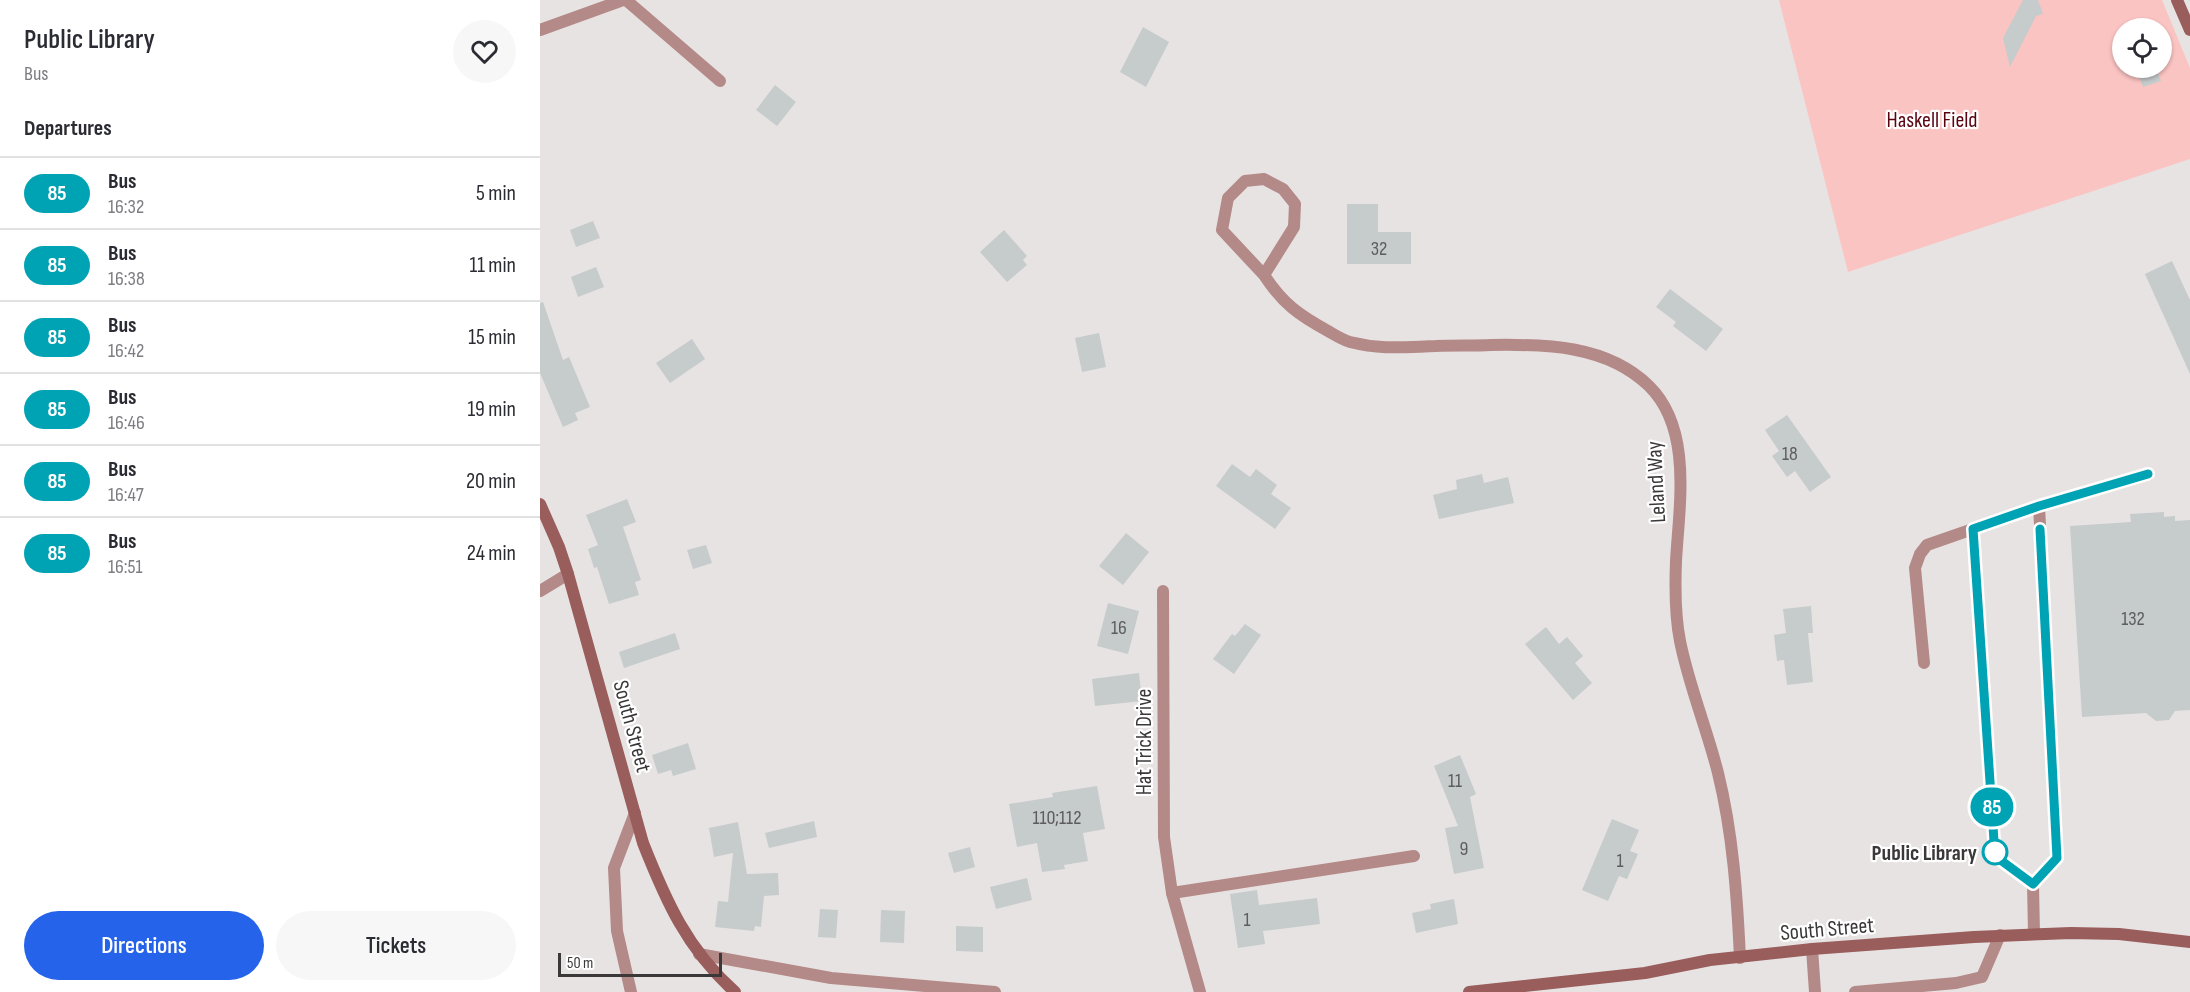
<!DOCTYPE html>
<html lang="en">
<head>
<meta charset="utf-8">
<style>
	:root { --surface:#fff; --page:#f7f7f7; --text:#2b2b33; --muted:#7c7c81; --line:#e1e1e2; --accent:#2563eb }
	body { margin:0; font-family:"Sofia Sans Condensed",sans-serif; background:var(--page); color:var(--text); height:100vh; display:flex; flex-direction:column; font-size:22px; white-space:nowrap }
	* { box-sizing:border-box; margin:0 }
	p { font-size:20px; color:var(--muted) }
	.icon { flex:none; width:33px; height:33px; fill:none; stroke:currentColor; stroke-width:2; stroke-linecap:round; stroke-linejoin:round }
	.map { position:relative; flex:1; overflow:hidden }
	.details { display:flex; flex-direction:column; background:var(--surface); width:540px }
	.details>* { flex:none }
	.badge { padding:0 12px; border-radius:20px; font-size:21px; line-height:39px }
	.fabs { position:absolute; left:1572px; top:18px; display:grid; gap:12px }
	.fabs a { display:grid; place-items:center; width:60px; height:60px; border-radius:50%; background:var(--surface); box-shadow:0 2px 4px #0004; font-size:30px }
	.scale { position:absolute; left:18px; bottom:15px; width:164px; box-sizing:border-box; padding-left:6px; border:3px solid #3a3838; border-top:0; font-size:16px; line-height:21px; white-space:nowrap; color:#3a3838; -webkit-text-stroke:4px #fff; paint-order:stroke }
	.map>.badge { position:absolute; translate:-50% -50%; box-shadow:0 0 0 3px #fff }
	h2 { padding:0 24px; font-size:22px; line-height:54px }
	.round { display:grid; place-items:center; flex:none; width:63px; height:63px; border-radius:32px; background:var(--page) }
	.head { display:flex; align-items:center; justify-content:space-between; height:102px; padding:0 24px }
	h1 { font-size:28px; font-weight:600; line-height:45px }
	.button { display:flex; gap:12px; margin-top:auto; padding:12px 24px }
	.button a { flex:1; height:69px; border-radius:36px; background:var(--accent); color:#fff; font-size:24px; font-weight:600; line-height:69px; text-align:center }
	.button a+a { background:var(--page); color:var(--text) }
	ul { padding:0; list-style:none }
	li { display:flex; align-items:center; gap:18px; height:72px; padding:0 24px; border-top:2px solid var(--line) }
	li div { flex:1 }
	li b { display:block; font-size:22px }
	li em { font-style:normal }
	li .badge { min-width:66px; font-weight:700; text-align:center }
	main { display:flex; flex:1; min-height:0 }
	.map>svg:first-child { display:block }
	.green { fill:#fac4c2; fill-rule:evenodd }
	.building { fill:#c6cbcc }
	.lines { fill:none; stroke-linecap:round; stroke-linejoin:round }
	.lane { stroke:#b48a88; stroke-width:12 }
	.street { stroke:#b48a88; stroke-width:12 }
	.secondary { stroke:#995d5c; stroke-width:12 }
	.line-casing { stroke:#fff; stroke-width:14 }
	.line { stroke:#00a3b4; stroke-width:9 }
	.stop-dot { fill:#fff; stroke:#00a3b4; stroke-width:3 }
	.labels { text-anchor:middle; stroke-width:4.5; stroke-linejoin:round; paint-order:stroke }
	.number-label { font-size:20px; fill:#5d5d5d }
	.park-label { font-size:22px; fill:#5a0310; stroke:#fff }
	.street-label { font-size:22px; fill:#3a3838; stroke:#fff }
	.stop-label { font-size:22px; font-weight:bold; fill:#3a3838; stroke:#fff; text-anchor:end }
</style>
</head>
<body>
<main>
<section class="details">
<div class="head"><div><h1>Public Library</h1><p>Bus</p></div><a class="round"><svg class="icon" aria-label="heart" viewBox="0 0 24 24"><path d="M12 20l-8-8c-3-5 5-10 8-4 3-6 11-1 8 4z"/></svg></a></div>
<h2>Departures</h2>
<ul>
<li><span class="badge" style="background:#00a3b4;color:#fff">85</span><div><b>Bus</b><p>16:32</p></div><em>5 min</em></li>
<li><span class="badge" style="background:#00a3b4;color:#fff">85</span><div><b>Bus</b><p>16:38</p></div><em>11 min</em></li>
<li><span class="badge" style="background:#00a3b4;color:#fff">85</span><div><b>Bus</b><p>16:42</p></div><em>15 min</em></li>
<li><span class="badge" style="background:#00a3b4;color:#fff">85</span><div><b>Bus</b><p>16:46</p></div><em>19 min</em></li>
<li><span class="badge" style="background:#00a3b4;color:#fff">85</span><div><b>Bus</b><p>16:47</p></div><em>20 min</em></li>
<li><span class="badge" style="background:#00a3b4;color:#fff">85</span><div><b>Bus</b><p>16:51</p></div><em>24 min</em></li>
</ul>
<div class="button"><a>Directions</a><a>Tickets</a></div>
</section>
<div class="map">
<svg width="1650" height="992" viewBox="0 0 1650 992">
	<rect width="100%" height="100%" fill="#e8e3e3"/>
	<!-- green -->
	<path class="green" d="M 1239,0 L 1622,0 L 1650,68 L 1650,159 L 1308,272 ZM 1582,28 L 1622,28 L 1622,68 L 1582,68 Z"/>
	<!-- building -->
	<g class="building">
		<polygon points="1483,0 1498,0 1503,14 1496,16 1470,67 1463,38"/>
		<polygon points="603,27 629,42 606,87 580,72"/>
		<polygon points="1596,68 1616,68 1621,81 1603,87"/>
		<polygon points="235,85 256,102 237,126 216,110"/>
		<polygon points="807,204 838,204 838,232 871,232 871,264 807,264"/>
		<polygon points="53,221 60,238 36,247 30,230"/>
		<polygon points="464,230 487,256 483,260 487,265 467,282 440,252"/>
		<polygon points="1632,261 1650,300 1650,374 1605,274"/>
		<polygon points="56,267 64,287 38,297 31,277"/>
		<polygon points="1130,289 1183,329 1166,351 1133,326 1136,322 1116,307"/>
		<polygon points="3,302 23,360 29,357 50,407 35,413 38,420 23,427 0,373 0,303"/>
		<polygon points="559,333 566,367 542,372 535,338"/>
		<polygon points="152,339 165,359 130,383 116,363"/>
		<polygon points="1247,415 1291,477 1270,492 1255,471 1247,477 1232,456 1239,451 1225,430"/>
		<polygon points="692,464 710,477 716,469 737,485 731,494 751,508 735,529 676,486"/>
		<polygon points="942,474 944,483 968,477 974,503 899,519 893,495 917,489 916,480"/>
		<polygon points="87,499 96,522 83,527 101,580 95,582 99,595 69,604 57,567 54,568 48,549 58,545 46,515"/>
		<polygon points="1624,512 1624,517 1635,516 1635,521 1650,520 1650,710 1635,711 1629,720 1616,721 1606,713 1542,717 1530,526 1591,522 1590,514"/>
		<polygon points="586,533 609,552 583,585 559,566"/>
		<polygon points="166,545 172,563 153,569 147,550"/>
		<polygon points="568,603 599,611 588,654 557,646"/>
		<polygon points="1271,606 1273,633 1268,633 1273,682 1247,685 1244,660 1237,661 1234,635 1246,633 1243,609"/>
		<polygon points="705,624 721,635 694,674 673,659 692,634 695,636"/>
		<polygon points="1006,627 1019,644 1027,637 1043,656 1035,663 1052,683 1033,700 985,644"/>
		<polygon points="135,633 140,649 84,668 79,652"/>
		<polygon points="599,673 602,701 555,706 552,679"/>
		<polygon points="148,743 156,769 133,776 131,770 118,774 112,755"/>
		<polygon points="920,755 936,794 930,797 944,868 914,874 905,828 918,826 894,766"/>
		<polygon points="557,786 565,829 543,833 548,861 524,865 525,869 502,872 497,843 477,847 469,804 513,797 512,793"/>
		<polygon points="1072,819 1099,830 1090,851 1098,854 1087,879 1079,876 1068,901 1042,890"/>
		<polygon points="274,821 277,837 229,848 225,833"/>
		<polygon points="198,822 207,874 238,873 239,895 224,896 221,927 215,926 214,931 175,927 178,901 188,902 193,853 174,857 169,828"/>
		<polygon points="430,847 435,867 414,873 408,853"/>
		<polygon points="487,878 492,900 456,909 450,887"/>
		<polygon points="717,890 719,905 777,898 780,924 723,931 725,944 698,948 690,894"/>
		<polygon points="914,899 918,924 876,933 872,913 891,909 890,904"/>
		<polygon points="280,909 298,910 296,938 278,937"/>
		<polygon points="341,910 365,911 364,943 340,942"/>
		<polygon points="416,926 443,927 443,952 416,951"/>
	</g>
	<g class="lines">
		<!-- lane -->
		<g class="lane">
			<polyline points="86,0 180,81"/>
			<polyline points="1433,529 1455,856 1493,884"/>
			<polyline points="1384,663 1375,568 1380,554 1387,545 1499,506 1608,475"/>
			<polyline points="1494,934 1493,884 1517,858 1499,506"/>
			<polyline points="1272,949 1275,992"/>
			<polyline points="91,992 77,931 74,868 95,813"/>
			<polyline points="1315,992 1416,983 1442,977 1460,935"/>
		</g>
		<!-- street -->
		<g class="street">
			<polyline points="0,30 83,0"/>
			<path d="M 724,275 L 682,230 L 688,198 L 705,181 L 724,179 L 743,189 L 755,204 L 754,227 L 724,275 C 743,304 759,315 788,331 C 795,335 803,340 810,342 C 842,350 864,347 896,346 C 914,345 933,346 951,345 C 1006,344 1067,345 1109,386 C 1153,429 1139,506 1136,561 C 1135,586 1135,616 1140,641 C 1149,686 1167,729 1178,773 C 1193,834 1197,895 1200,958"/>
			<polyline points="0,591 28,574"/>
			<polyline points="623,591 624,837 632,893 660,992"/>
			<polyline points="632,893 874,856"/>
			<polyline points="159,954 291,978 455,992"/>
		</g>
		<!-- secondary -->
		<g class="secondary">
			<polyline points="1637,0 1650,30"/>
			<path d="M 0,504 L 19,547 L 28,574 L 103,843 C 126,901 147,949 195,992"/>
			<polyline points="929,992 1105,973 1170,960 1272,949 1434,937 1531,933 1579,934 1650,942"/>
		</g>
	</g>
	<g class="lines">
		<defs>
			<polyline id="line" points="1500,529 1517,858 1493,884 1455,856 1433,529 1499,506 1608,474"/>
		</defs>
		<!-- line casing -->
		<use href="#line" class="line-casing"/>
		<!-- line -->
		<use href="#line" class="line"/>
	</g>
	<!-- markers -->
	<circle class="stop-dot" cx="1455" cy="852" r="12"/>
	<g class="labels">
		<!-- number labels -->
		<g class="number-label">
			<text x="839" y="255">32</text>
			<text x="1250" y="460">18</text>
			<text x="1593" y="625">132</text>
			<text x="579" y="634">16</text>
			<text x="915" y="787">11</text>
			<text x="517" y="824">110;112</text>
			<text x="924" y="855">9</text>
			<text x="1080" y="867">1</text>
			<text x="707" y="926">1</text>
		</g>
		<!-- park labels -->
		<g class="park-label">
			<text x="1392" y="127">Haskell Field</text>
		</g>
		<!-- street labels -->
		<g class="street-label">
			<text transform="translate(1115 482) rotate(-93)" y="8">Leland Way</text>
			<text transform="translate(93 726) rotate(75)" y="8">South Street</text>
			<text transform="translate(603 742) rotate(-90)" y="8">Hat Trick Drive</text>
			<text transform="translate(1287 928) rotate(-5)" y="8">South Street</text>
		</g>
		<!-- stop labels -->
		<g class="stop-label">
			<text x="1437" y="860">Public Library</text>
		</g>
	</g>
</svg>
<div class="fabs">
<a><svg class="icon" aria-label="locate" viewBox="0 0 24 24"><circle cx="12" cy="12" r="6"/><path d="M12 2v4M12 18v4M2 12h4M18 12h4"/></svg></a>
</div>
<div class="scale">50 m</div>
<b class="badge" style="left:1452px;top:807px;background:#00a3b4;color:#fff">85</b>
</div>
</main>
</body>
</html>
